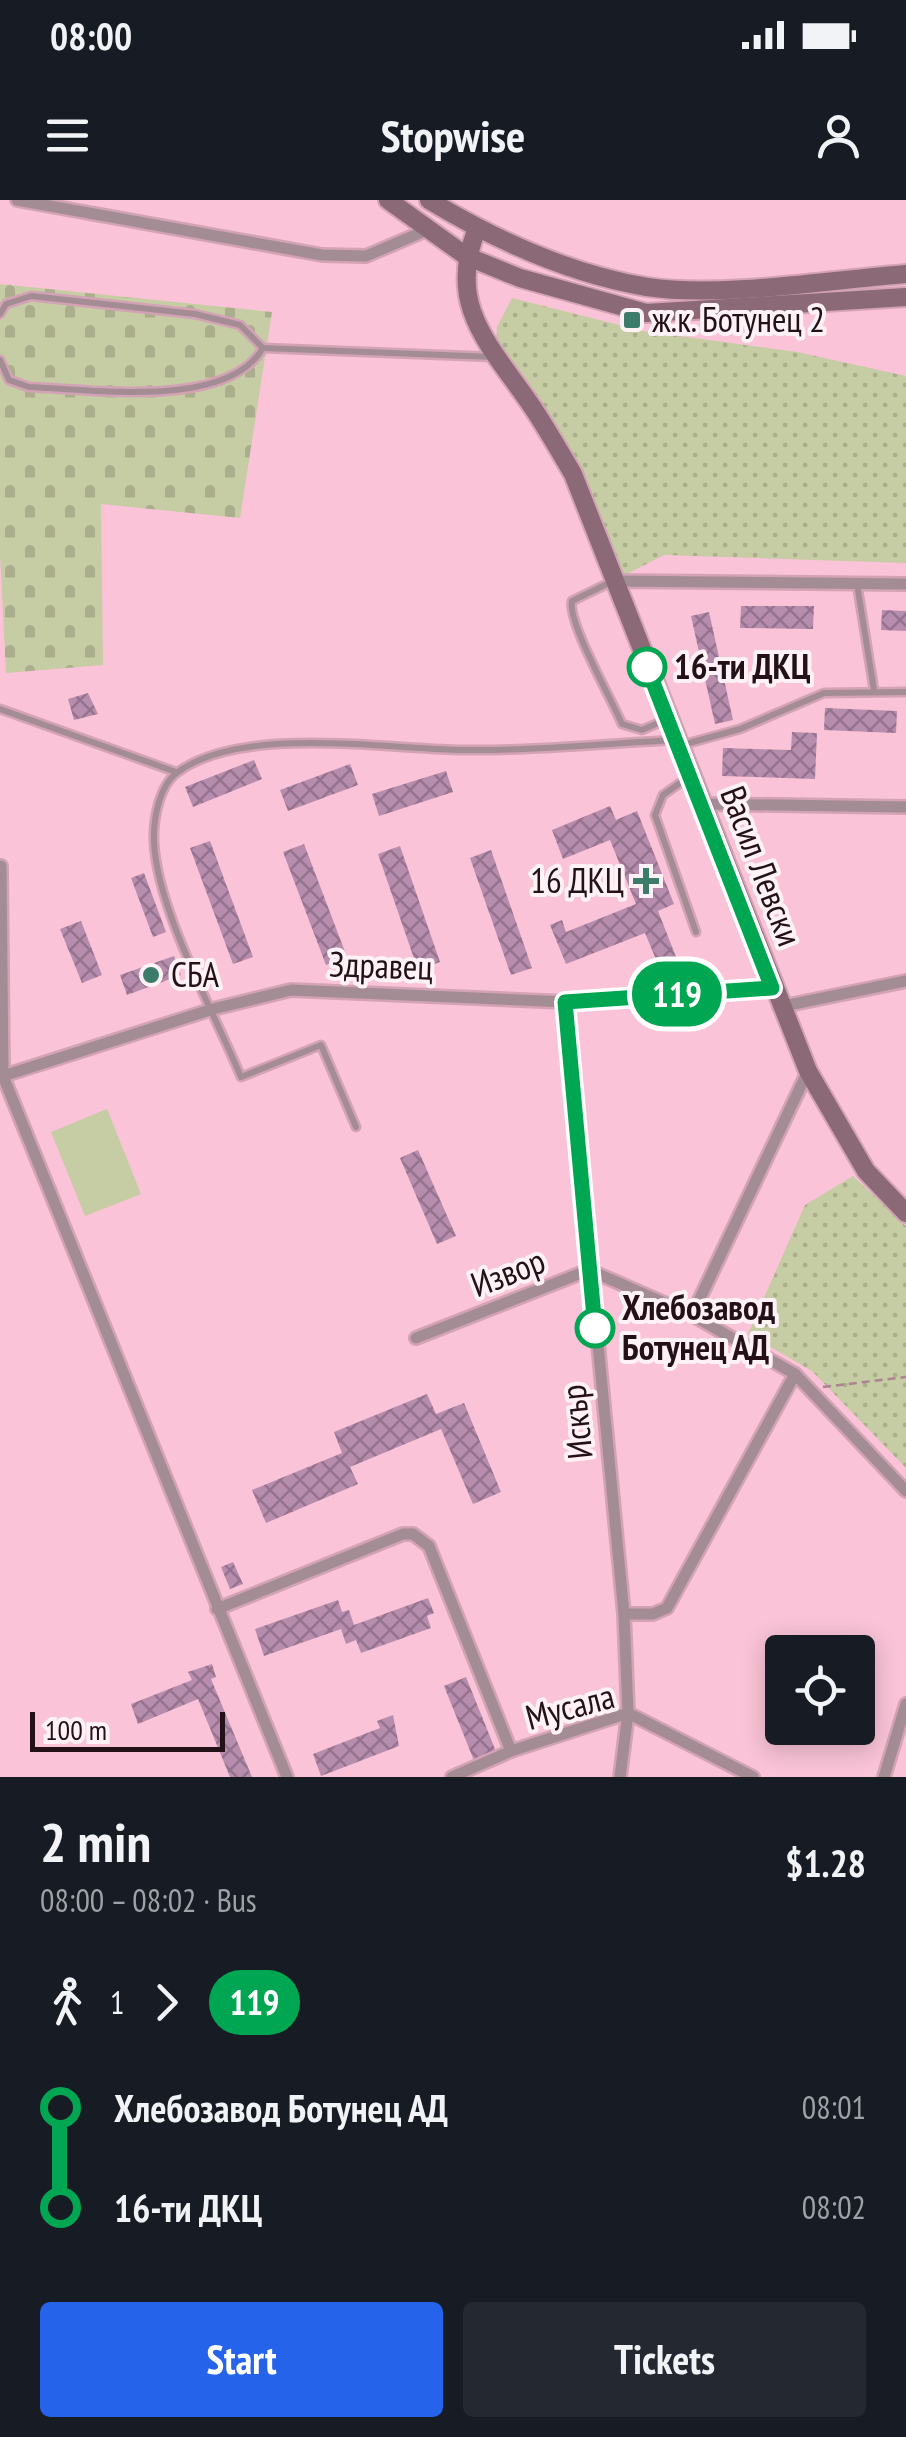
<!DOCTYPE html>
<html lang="en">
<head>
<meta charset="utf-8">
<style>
	:root { --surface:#171b24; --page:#242831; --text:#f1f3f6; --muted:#9ea1a6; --accent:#2563eb }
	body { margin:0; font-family:"PT Sans Narrow",sans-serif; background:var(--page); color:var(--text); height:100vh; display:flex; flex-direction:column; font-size:38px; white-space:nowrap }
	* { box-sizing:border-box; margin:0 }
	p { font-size:32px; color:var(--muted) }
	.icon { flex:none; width:55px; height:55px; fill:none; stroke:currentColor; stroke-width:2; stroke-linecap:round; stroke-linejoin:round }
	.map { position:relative; height:1577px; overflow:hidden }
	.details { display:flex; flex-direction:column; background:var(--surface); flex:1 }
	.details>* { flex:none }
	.badge { padding:0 20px; border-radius:32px; font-size:35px; line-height:65px }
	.buttons { position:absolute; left:765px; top:1435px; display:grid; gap:20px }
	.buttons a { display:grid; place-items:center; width:110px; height:110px; border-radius:10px; background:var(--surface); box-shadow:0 5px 25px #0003; font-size:50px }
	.scale { position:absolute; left:30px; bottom:25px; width:195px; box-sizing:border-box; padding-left:10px; border:5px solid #241118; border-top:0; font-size:28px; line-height:35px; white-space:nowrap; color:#241118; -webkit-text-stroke:8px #fef2f6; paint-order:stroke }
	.map>.badge { position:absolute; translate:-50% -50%; box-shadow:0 0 0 5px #fff }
	.legs { display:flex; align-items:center; gap:15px; height:110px; padding:0 40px; font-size:32px }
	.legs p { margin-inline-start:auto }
	.summary { display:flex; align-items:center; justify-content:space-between; height:170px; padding:0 40px }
	h1 { font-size:55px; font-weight:700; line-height:75px }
	.primary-button { display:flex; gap:20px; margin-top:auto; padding:20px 40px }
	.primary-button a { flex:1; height:115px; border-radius:10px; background:var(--accent); color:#fff; font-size:40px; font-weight:700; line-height:115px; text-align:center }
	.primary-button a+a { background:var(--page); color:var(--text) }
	ul { padding:0 40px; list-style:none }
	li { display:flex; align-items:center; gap:35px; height:100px; font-size:38px }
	li i { display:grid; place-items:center; width:15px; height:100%; margin:0 12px; background:currentColor }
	li i::after { content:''; width:25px; height:25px; margin:-12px; border:8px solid; border-radius:50%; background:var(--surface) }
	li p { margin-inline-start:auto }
	li:first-child i { background:linear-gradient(#0000 50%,currentColor 0) }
	li:last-child i { background:linear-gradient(currentColor 50%,#0000 0) }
	.status { display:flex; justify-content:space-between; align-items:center; height:70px; padding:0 50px; background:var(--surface); direction:ltr }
	.status svg { height:28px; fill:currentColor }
	header { display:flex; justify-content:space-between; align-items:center; height:130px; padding:0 40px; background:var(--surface); font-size:45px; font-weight:700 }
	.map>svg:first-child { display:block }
	.green { fill:url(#green-dots) }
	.cemetery { fill:url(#cemetery-stones) }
	.pitch { fill:#c6cca3 }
	.building { fill:url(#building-cross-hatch) }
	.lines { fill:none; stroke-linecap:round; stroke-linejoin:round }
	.lane-casing { stroke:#d3a3b5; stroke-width:11 }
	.street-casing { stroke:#d3a3b5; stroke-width:16 }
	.secondary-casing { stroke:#d3a3b5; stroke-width:22 }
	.path { stroke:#ad8392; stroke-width:2.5; stroke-dasharray:8 5; stroke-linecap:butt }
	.lane { stroke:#a48c95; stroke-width:6 }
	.street { stroke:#a48c95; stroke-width:11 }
	.secondary { stroke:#8b6976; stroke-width:18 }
	.line-1-casing { stroke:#fff; stroke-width:22 }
	.line-1 { stroke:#00a651; stroke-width:15 }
	.poi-dot { fill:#3b7c6b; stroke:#fef2f6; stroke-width:4 }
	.stop-1-dot { fill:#fff; stroke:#00a651; stroke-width:5 }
	.labels { text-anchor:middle; stroke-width:8; stroke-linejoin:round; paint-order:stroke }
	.poi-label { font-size:35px; fill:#241118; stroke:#fef2f6; text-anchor:start }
	.stop-label { font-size:35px; font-weight:bold; fill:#241118; stroke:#fef2f6; text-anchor:start }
	.street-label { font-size:35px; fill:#241118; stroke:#fef2f6 }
</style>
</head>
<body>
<div class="status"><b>08:00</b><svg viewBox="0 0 49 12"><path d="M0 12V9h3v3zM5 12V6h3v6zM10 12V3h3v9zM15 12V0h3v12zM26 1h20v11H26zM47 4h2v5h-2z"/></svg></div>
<header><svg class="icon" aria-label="menu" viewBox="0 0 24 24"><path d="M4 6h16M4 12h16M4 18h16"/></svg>Stopwise<svg class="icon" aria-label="person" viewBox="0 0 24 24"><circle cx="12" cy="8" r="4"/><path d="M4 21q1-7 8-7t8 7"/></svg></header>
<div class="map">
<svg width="906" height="1577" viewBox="0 0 906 1577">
	<defs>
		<pattern id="green-dots" width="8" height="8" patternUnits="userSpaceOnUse" patternTransform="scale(2.5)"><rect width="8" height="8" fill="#c6cca3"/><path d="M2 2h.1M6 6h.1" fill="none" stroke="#aaae8c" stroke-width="1.8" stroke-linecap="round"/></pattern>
		<pattern id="cemetery-stones" width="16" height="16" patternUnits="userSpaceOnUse" patternTransform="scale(2.5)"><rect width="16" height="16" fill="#c6cca3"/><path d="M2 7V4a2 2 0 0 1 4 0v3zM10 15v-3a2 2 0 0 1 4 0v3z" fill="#aaae8c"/></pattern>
		<pattern id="building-cross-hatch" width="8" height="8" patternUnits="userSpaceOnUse" patternTransform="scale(2.5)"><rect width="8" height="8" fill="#b78dae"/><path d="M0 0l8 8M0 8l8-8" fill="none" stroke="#95728d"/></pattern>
	</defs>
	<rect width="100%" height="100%" fill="#fac3d7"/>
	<!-- green -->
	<g class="green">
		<polygon points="512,98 643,131 797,152 906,176 906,363 664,355 613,381 573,274 496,157 497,127"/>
		<polygon points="853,976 906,1026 906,1268 812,1171 748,1134 805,1005"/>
	</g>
	<!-- cemetery -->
	<polygon class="cemetery" points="0,84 272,112 240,318 101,304 103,465 6,473 0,354"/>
	<!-- pitch -->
	<polygon class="pitch" points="107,909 141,994 85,1016 51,932"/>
	<!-- building -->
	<g class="building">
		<polygon points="741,406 814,406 813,429 740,428"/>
		<polygon points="882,410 906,411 906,431 881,430"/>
		<polygon points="709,412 733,520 715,524 691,416"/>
		<polygon points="88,493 98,514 74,520 68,499"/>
		<polygon points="825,508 897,511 896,533 824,530"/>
		<polygon points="792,532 817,533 815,579 722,576 723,548 791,550"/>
		<polygon points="254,560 262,579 193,607 185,587"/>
		<polygon points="350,564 358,585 288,611 280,590"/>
		<polygon points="446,571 453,592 379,616 372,594"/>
		<polygon points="610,606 616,620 637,611 674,704 658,711 678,762 660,769 645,733 566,764 550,725 562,720 566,732 636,704 610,640 563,659 552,630"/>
		<polygon points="210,641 253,757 233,764 190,648"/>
		<polygon points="304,644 347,757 326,765 283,652"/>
		<polygon points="400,646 440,762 418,770 378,654"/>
		<polygon points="491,650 532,768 511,775 470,658"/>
		<polygon points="144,673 166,732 153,737 131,678"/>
		<polygon points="81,721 102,775 82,783 60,729"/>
		<polygon points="174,756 181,775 127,795 120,775"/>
		<polygon points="418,950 456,1036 437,1044 400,958"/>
		<polygon points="427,1194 436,1214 464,1203 501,1292 473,1304 441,1229 350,1267 358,1284 266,1323 252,1290 342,1253 334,1232"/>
		<polygon points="233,1362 243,1384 230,1389 221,1367"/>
		<polygon points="428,1398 434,1413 427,1416 431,1428 361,1453 356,1440 346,1444 341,1429 264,1456 255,1429 338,1400 342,1412 349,1410 354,1425"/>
		<polygon points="212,1464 216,1477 211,1479 252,1577 230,1577 198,1499 138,1524 131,1504 192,1480 188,1472"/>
		<polygon points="466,1477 497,1554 475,1563 444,1486"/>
		<polygon points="393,1515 399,1546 321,1576 313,1554 380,1528 377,1521"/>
	</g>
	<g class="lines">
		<defs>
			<g id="lane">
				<polyline points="0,114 6,104 31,96 195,114 240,125 263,148 494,157"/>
				<path d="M 0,160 L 9,180 L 29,187 C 92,189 227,210 263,148"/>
				<path d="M 613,381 L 572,401 C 567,421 611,498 622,524 L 642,530 L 667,519"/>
				<polyline points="857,384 874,490"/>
				<polyline points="0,509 176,572"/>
				<polyline points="682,545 740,529 824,493 906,492"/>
				<polyline points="690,576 663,595 655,615 696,732"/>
				<path d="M 356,927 L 321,845 L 241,877 C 214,812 157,710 154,642 C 153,620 159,585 178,572 C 243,524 390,550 470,550 C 538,551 607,543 676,540"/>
			</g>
			<g id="street">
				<polyline points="17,0 322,55 366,56 427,30"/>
				<polyline points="613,381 906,384"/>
				<polyline points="703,604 906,607"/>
				<polyline points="1,666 3,876 287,1577"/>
				<polyline points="565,802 624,1414 628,1513 620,1577"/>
				<polyline points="779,807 906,781"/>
				<polyline points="0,877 213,809 291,790 565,802 772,788"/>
				<polyline points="692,1115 808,871"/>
				<polyline points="416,1138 589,1070 692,1115 795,1174 906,1291"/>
				<polyline points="217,1409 403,1334 413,1334 429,1346 511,1551"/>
				<polyline points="624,1414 653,1414 667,1408 795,1174"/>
				<polyline points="452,1577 511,1551 628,1513 753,1577"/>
				<polyline points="884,1577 906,1504"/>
			</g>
			<g id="secondary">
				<polyline points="388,0 466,56 520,78 646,113 906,97"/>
				<path d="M 429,0 C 497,41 569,74 647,87 C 720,98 831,80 906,74"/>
				<path d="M 477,29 C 445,107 492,147 533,208 C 547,229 560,252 573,274 L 808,871 L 866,971 L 906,1013"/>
			</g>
		</defs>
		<!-- lane casing -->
		<use href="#lane" class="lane-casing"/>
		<!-- street casing -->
		<use href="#street" class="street-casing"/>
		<!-- secondary casing -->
		<use href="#secondary" class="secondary-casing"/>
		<!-- path -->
		<polyline class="path" points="823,1187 906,1177"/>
		<!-- lane -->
		<use href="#lane" class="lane"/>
		<!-- street -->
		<use href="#street" class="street"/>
		<!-- secondary -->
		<use href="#secondary" class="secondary"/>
	</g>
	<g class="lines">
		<defs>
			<polyline id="line-1" points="595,1128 565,802 772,788 647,467"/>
		</defs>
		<!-- line-1 casing -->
		<use href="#line-1" class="line-1-casing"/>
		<!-- line-1 -->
		<use href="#line-1" class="line-1"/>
	</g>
	<!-- markers -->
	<g class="poi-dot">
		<rect x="622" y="110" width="20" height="20" rx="5"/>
		<path d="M641 666h10v10h10v10h-10v10h-10v-10h-10v-10h10z"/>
		<circle cx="151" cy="775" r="10"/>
	</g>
	<g class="stop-1-dot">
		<circle cx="647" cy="467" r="18"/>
		<circle cx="595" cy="1128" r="18"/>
	</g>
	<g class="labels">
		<!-- poi labels -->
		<g class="poi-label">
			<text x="652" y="132">ж.к. Ботунец 2</text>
			<text x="624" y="693" text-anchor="end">16 ДКЦ</text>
			<text x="171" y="787">СБА</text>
		</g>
		<!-- stop labels -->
		<g class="stop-label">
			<text x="674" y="479">16-ти ДКЦ</text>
			<text x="622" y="1120">Хлебозавод<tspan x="622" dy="40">Ботунец АД</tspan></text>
		</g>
		<!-- street labels -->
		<g class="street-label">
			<text transform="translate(761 666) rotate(69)" y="12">Васил Левски</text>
			<text transform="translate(381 766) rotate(2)" y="12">Здравец</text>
			<text transform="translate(508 1073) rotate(-21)" y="12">Извор</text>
			<text transform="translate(577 1222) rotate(-96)" y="12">Искър</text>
			<text transform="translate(570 1507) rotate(-15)" y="12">Мусала</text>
		</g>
	</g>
</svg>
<div class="buttons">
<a><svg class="icon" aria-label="locate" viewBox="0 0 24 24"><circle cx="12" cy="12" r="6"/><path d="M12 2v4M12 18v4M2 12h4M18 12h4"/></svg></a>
</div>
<div class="scale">100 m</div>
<b class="badge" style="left:677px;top:794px;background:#00a651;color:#fff">119</b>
</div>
<section class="details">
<div class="summary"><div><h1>2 min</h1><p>08:00 – 08:02 · Bus</p></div><b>$1.28</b></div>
<div class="legs"><svg class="icon" aria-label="walk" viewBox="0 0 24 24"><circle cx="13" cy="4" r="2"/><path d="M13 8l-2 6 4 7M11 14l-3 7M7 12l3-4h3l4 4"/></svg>1<svg class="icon" aria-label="forward" viewBox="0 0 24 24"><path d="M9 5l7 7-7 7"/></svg><b class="badge" style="background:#00a651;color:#fff">119</b></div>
<ul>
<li><i style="color:#00a651"></i><b>Хлебозавод Ботунец АД</b><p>08:01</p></li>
<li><i style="color:#00a651"></i><b>16-ти ДКЦ</b><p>08:02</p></li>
</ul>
<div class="primary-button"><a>Start</a><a>Tickets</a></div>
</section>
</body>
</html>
